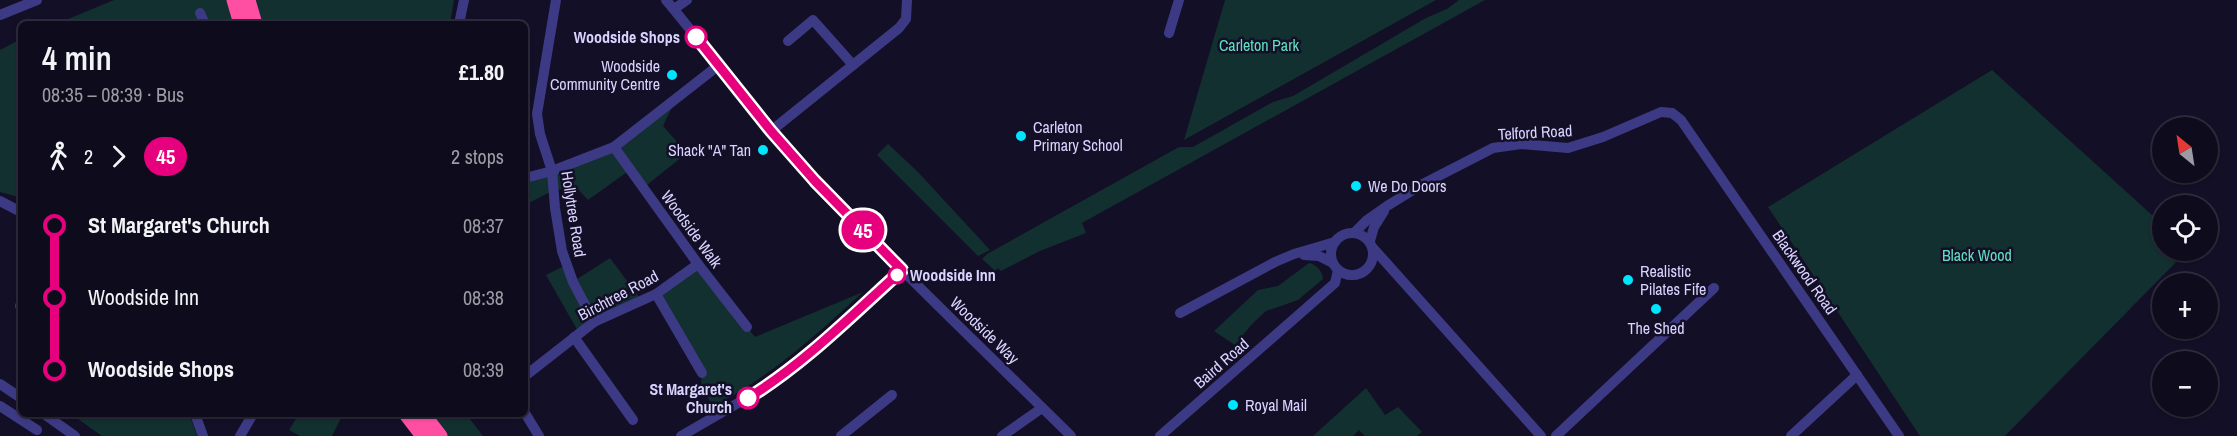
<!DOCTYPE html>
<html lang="en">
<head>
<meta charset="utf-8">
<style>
	:root { --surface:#0e0b1c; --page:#1c1929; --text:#f1f3f6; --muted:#9b9ba3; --line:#2e2b3b }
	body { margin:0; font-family:"Archivo Narrow",sans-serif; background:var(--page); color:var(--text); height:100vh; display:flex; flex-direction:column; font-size:22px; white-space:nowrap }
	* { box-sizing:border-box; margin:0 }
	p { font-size:20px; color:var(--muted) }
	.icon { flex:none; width:33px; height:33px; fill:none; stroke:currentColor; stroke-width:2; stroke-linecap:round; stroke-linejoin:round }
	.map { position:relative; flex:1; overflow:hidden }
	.drawer { position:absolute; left:18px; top:21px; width:510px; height:396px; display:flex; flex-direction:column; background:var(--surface); border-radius:9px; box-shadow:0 2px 4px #0004,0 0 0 2px var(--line) }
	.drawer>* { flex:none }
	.badge { padding:0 12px; border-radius:20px; font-size:21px; line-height:39px }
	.needle { width:39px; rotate:330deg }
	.tools { position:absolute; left:2152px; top:117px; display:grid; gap:12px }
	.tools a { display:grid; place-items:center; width:66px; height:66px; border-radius:50%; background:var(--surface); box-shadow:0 2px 4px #0004,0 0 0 2px var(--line); font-size:30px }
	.map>.badge { position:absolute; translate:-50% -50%; box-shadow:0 0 0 3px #fff }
	.legs { display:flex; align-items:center; gap:9px; height:66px; padding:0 24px; font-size:20px }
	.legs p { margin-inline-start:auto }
	.overview { display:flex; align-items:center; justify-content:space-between; height:102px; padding:0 24px }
	h1 { font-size:33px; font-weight:600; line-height:45px }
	ul { padding:0 24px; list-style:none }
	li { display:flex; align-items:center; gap:21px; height:72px; font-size:22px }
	li i { display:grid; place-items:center; width:9px; height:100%; margin:0 8px; background:currentColor }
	li i::after { content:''; width:15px; height:15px; margin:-8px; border:4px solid; border-radius:50%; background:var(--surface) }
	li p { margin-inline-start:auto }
	li:first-child i { background:linear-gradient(#0000 50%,currentColor 0) }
	li:last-child i { background:linear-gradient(currentColor 50%,#0000 0) }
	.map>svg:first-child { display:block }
	.green { fill:#12302f }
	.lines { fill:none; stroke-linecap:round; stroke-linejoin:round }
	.minor { stroke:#3d3a85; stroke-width:10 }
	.highway { stroke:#ff4fa3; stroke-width:15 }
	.line-1-casing { stroke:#fff; stroke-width:14 }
	.line-1 { stroke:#e6007e; stroke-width:9 }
	.stop-1-dot { fill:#fff; stroke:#e6007e; stroke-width:3 }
	.poi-dot { fill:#00e5ff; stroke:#130f26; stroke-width:2 }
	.labels { text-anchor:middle; stroke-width:5; stroke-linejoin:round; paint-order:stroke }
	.stop-label { font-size:16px; font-weight:bold; fill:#d9d4ff; stroke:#130f26; text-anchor:end }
	.park-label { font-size:16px; fill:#5fe0c0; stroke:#130f26 }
	.poi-label { font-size:16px; fill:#d9d4ff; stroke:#130f26; text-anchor:start }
	.street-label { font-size:16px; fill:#d9d4ff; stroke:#130f26 }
</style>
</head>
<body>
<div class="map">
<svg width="2237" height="436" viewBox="0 0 2237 436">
	<rect width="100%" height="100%" fill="#130f26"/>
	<!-- green -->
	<g class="green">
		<polygon points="114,0 227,0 234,24 56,24"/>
		<polygon points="256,0 454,0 450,24 262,24"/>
		<polygon points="1225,0 1436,0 1184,140"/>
		<polygon points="1459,0 1485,0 1082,223 1086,233 1040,251 1001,271 998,268 995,271 982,259 987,254 1179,147 1193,147 1273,102 1293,96 1426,18 1447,9"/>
		<polygon points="21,39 21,201 15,196 0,192 0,50"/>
		<polygon points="1992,70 2163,225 2163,250 2187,251 2005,436 1920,436 1768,207"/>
		<polygon points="676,99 663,126 687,153 643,188 630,170 588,200 576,187 554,190 525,205 525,178 603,153"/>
		<polygon points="888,144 918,172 990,250 978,256 877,155"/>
		<polygon points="610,258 642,301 579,333 546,275 566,265 574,281"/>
		<path d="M 1309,263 C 1316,264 1323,272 1323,279 L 1298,300 L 1266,311 L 1252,324 L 1235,345 L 1214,331 L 1258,290 L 1278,286 Z"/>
		<path d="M 698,264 L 755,337 L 863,292 C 813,338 773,374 713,407 L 701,385 L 702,373 L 656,294 Z"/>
		<polygon points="1366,388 1385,415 1398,407 1422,432 1417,436 1365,436 1359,430 1353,436 1313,436"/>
		<polygon points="71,414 189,414 197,436 102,436"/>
		<polygon points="299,414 343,414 332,436 300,436 289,430"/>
		<polygon points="428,414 466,414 483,436 447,436"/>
	</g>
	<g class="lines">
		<!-- minor -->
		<g class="minor">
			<polyline points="556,0 537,114 540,134 552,171 555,208 562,251 573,282 594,322"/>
			<path d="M 666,0 C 717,61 763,125 817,182 C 899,270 986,352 1071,436"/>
			<polyline points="674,9 687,0"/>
			<polyline points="200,13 205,24"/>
			<polyline points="0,15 37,0"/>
			<polyline points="459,24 464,0"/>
			<polyline points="1169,33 1179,0"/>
			<polyline points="788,41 813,20 853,65"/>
			<polyline points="771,131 899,28 906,19 907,0"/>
			<polyline points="614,147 698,264 747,327"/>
			<polyline points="525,178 552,171 614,147 719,65"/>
			<polyline points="0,201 21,212"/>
			<circle cx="1352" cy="254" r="21"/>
			<polyline points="1354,233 1367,220 1387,206 1421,185 1493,148 1521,144 1568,148 1603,137 1661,112 1672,113 1681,120 1899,436"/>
			<polyline points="1370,241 1374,227 1384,211"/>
			<polyline points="1373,248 1541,436"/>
			<polyline points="1304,255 1319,256 1333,263"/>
			<polyline points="656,294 702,373"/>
			<polyline points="20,306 21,304"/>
			<polyline points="1180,313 1275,262 1294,254 1335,242"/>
			<polyline points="574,337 633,420"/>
			<polyline points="525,376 594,322 656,294 698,264"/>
			<polyline points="0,384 21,398"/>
			<polyline points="0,406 37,430"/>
			<polyline points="525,413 539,436"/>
			<polyline points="44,414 75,436"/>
			<polyline points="195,414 203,436"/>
			<polyline points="240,436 253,414"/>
			<polyline points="681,436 778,380 818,347 902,270"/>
			<polyline points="841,436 892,395"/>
			<polyline points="1002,436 1042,408"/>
			<polyline points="1160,436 1335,283 1338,270"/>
			<polyline points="1556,436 1714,288"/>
			<polyline points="1791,436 1857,375"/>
		</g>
		<!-- highway -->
		<g class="highway">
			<polyline points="234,0 241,24"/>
			<polyline points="248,0 255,24"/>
			<polyline points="406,414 423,436"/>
			<polyline points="423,414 440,436"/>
		</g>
	</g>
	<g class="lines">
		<defs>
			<path id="line-1" d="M 696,37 L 771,131 L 815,181 L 902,270 C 852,315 805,363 748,398"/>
		</defs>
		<!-- line-1 casing -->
		<use href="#line-1" class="line-1-casing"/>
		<!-- line-1 -->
		<use href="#line-1" class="line-1"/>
	</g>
	<!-- markers -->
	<g class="stop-1-dot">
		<circle cx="696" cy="37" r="10"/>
		<circle cx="897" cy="275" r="8"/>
		<circle cx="748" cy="398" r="10"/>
	</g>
	<g class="poi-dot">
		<circle cx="672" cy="75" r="6"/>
		<circle cx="1021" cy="136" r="6"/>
		<circle cx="763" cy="150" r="6"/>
		<circle cx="1356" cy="186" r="6"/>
		<circle cx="1628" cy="280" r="6"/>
		<circle cx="1656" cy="309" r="6"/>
		<circle cx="1233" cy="405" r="6"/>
	</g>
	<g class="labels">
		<!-- stop labels -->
		<g class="stop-label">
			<text x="680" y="43">Woodside Shops</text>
			<text x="910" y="281" text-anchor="start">Woodside Inn</text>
			<text x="732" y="395">St Margaret's<tspan x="732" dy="18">Church</tspan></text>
		</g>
		<!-- park labels -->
		<g class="park-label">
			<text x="1259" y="51">Carleton Park</text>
			<text x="1977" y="261">Black Wood</text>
		</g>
		<!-- poi labels -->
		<g class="poi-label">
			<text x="660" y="72" text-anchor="end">Woodside<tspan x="660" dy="18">Community Centre</tspan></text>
			<text x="1033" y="133">Carleton<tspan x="1033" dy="18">Primary School</tspan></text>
			<text x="751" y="156" text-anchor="end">Shack "A" Tan</text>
			<text x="1368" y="192">We Do Doors</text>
			<text x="1640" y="277">Realistic<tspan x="1640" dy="18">Pilates Fife</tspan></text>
			<text x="1656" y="334" text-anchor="middle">The Shed</text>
			<text x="1245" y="411">Royal Mail</text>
		</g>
		<!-- street labels -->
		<g class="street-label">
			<text transform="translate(1535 132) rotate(-3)" y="6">Telford Road</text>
			<text transform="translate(574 214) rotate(81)" y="6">Hollytree Road</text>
			<text transform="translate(692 229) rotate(54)" y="6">Woodside Walk</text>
			<text transform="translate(1805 272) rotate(55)" y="6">Blackwood Road</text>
			<text transform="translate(618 295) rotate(-28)" y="6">Birchtree Road</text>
			<text transform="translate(985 330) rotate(44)" y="6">Woodside Way</text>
			<text transform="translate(1221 363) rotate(-41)" y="6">Baird Road</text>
		</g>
	</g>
</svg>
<div class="tools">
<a><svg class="needle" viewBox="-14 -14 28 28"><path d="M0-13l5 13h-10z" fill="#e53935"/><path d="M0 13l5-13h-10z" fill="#9b9ba3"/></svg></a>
<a><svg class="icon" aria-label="locate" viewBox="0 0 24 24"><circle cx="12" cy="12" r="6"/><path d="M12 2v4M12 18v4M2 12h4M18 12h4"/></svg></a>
<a>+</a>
<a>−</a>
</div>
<b class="badge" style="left:863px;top:230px;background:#e6007e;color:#fff">45</b>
<section class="drawer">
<div class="overview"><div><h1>4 min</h1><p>08:35 – 08:39 · Bus</p></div><b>£1.80</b></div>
<div class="legs"><svg class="icon" aria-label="walk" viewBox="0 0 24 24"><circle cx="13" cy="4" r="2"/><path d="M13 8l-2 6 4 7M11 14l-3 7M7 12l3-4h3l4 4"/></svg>2<svg class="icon" aria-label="forward" viewBox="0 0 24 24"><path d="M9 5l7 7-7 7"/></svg><b class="badge" style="background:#e6007e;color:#fff">45</b><p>2 stops</p></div>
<ul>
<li><i style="color:#e6007e"></i><b>St Margaret's Church</b><p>08:37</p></li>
<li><i style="color:#e6007e"></i><span>Woodside Inn</span><p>08:38</p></li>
<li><i style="color:#e6007e"></i><b>Woodside Shops</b><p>08:39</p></li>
</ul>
</section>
</div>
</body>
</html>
